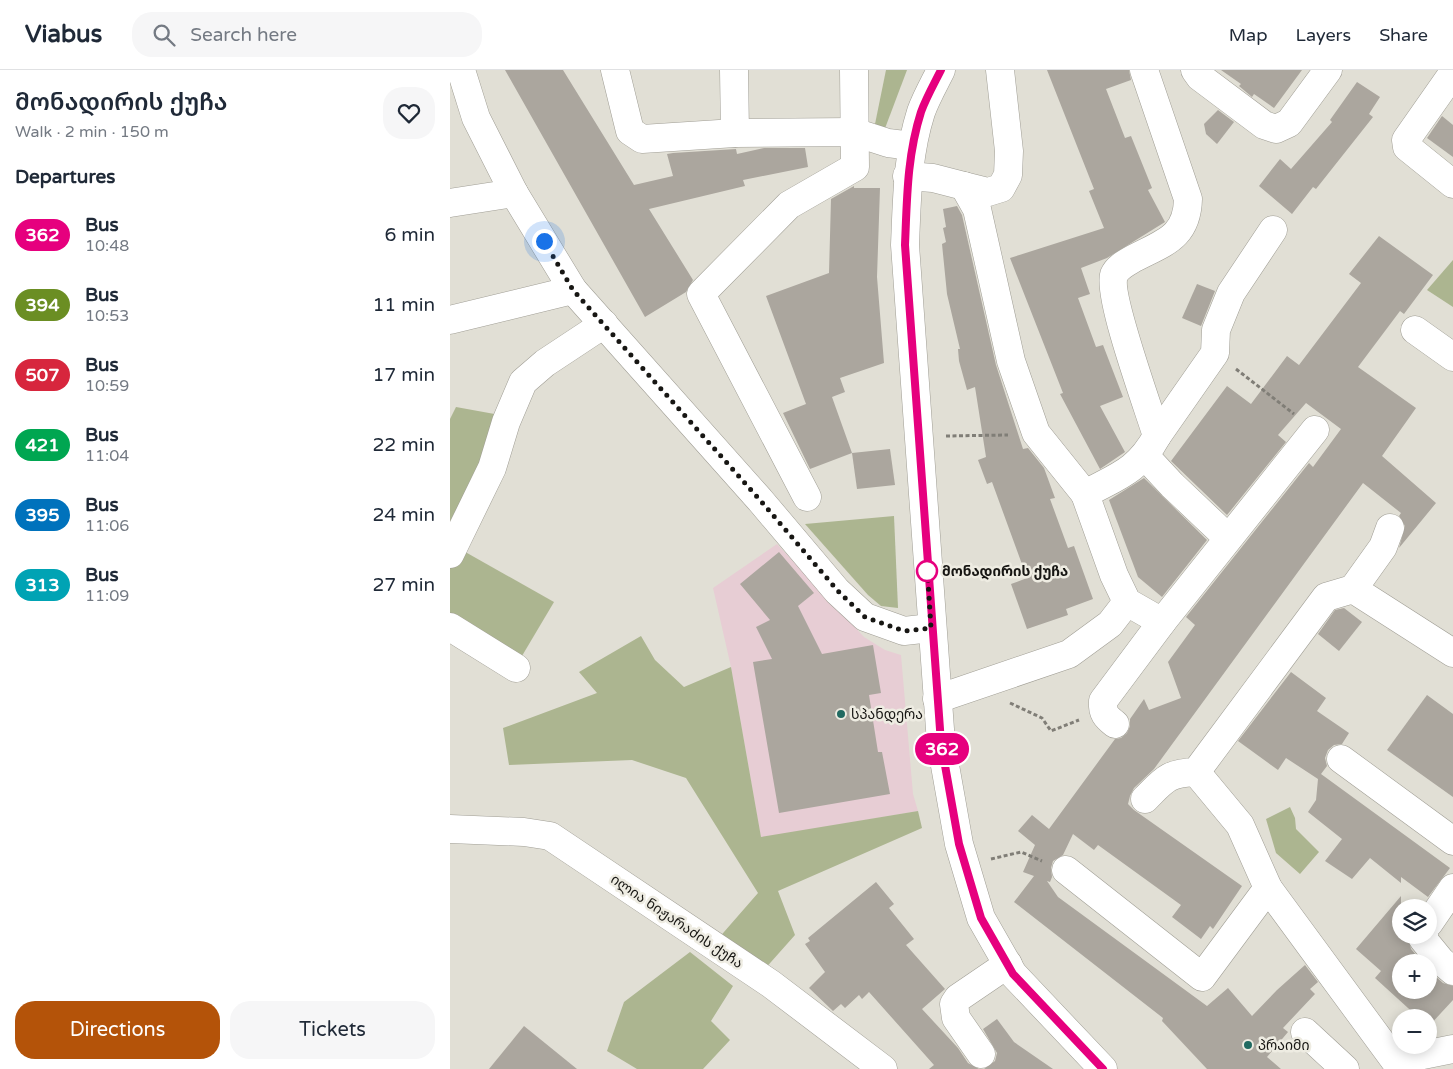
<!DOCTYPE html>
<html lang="en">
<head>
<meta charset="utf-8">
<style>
	:root { --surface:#fff; --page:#f6f6f7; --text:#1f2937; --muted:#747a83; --line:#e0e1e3; --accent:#b45309 }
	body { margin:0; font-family:"Varela Round","Noto Sans Georgian",sans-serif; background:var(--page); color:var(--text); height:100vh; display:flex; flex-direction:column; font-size:19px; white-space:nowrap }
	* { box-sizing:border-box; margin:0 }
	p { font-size:16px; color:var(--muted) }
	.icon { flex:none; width:28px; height:28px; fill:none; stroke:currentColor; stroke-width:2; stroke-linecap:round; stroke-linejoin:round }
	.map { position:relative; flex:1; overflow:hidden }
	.panel { display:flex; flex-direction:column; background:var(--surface); width:450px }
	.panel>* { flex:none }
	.badge { padding:0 10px; border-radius:16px; font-size:18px; line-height:32px }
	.controls { position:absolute; left:942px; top:829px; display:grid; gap:10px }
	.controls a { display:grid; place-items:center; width:45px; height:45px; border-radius:50%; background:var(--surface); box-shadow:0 2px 12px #0003; font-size:25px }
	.you { position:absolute; width:25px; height:25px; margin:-12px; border:4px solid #fff; border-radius:50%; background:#1a73e8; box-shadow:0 0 0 8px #1a73e833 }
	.map>.badge { position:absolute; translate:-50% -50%; box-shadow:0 0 0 2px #fff }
	h2 { padding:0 15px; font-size:19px; line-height:45px }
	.round { display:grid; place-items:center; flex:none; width:52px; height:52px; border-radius:20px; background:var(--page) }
	.overview { display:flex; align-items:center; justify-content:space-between; height:85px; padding:0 15px }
	h1 { font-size:24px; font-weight:600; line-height:38px }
	.action { display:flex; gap:10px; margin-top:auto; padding:10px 15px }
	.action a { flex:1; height:58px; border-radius:20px; background:var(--accent); color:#fff; font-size:20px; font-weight:600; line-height:58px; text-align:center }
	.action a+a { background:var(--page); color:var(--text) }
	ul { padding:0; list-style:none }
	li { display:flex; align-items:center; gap:15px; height:70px; padding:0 15px }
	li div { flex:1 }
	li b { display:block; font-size:19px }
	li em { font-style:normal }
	li .badge { min-width:55px; font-weight:700; text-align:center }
	header { display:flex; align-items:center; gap:30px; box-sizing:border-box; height:70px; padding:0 25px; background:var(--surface); border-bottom:1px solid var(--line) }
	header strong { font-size:24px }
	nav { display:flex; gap:28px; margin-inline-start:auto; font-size:18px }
	.search { width:350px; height:45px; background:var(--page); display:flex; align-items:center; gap:12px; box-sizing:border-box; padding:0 18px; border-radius:20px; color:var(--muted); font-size:19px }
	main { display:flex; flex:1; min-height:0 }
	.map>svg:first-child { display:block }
	.commercial { fill:#e7cdd4 }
	.green { fill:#acb590 }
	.building { fill:#aba69e }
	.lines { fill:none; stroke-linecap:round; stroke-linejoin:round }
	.minor-casing { stroke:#a09e95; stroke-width:29 }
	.major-casing { stroke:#a09e95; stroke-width:29 }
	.path { stroke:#807e77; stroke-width:3; stroke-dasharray:4 2.5; stroke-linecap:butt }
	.minor { stroke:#fff; stroke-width:28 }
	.major { stroke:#fff; stroke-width:28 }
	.line-casing { stroke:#fff; stroke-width:11 }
	.line { stroke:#e6007e; stroke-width:8 }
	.walk { stroke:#171613; stroke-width:5; stroke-dasharray:0 9 }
	.stop-dot { fill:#fff; stroke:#e6007e; stroke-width:2.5 }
	.poi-dot { fill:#216a61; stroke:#eeece2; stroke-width:2 }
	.labels { text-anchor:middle; stroke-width:5; stroke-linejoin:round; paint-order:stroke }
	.stop-label { font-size:14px; font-weight:bold; fill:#171613; stroke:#eeece2; text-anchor:start }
	.poi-label { font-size:14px; fill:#171613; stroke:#eeece2; text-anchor:start }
	.street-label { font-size:14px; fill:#171613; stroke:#eeece2 }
</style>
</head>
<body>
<header>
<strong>Viabus</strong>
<div class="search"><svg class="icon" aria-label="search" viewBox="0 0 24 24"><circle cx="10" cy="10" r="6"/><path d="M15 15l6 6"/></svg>Search here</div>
<nav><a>Map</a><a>Layers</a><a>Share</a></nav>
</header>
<main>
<section class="panel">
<div class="overview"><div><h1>მონადირის ქუჩა</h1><p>Walk · 2 min · 150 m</p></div><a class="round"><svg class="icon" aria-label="heart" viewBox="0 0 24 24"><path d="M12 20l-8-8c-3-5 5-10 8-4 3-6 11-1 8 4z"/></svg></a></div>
<h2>Departures</h2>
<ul>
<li><span class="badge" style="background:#e6007e;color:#fff">362</span><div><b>Bus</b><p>10:48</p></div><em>6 min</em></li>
<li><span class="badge" style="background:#6b8e23;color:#fff">394</span><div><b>Bus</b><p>10:53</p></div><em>11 min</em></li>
<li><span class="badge" style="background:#d7263d;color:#fff">507</span><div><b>Bus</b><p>10:59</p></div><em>17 min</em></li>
<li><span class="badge" style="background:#00a651;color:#fff">421</span><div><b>Bus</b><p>11:04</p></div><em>22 min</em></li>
<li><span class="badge" style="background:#0072bc;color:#fff">395</span><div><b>Bus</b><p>11:06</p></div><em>24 min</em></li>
<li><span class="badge" style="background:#00a3b4;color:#fff">313</span><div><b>Bus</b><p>11:09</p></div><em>27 min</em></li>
</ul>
<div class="action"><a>Directions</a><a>Tickets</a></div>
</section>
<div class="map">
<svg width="1003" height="999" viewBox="0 0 1003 999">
	<rect width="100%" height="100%" fill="#e1dfd5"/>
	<!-- commercial -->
	<polygon class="commercial" points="327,474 414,567 435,580 451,585 463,724 468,741 311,768 281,597 263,518"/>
	<!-- green -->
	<g class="green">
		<polygon points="436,0 457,0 434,61 426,61 425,54"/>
		<polygon points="1003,190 1003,237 977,220"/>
		<polygon points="6,337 50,345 31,399 0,462 0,349"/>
		<polygon points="444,446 448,538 431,536 418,525 355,454"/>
		<polygon points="10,479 104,532 69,591 0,545 0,498"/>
		<polygon points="191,566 205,590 234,617 281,597 311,767 468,741 472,758 328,821 345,865 313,901 267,870 308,823 236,708 182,690 59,695 53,658 147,623 129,602"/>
		<polygon points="840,737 845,748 846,759 869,782 850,804 826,783 816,749"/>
		<polygon points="240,882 283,916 261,951 280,970 253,999 187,999 157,981 174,932"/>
	</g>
	<!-- building -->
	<g class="building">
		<polygon points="55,0 113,0 184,115 223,106 217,84 223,83 286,79 287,84 314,78 355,78 358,97 293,110 295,116 199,139 243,210 236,222 195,247"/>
		<polygon points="597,0 679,0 681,10 656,19 675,68 681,66 702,118 698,120 715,152 657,188 631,198 640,224 628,228 646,277 653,275 673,327 650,336 675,382 650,399 610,324 613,323 560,188 654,158 639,121 644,119"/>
		<polygon points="771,0 852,0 824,38 804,24 802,27 789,16 791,14"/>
		<polygon points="907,12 930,27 919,44 923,47 866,119 863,117 842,144 809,116 830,89 841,99 882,52 880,50"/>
		<polygon points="768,40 784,52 767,74 756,64 754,54"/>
		<polygon points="992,46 1003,55 1003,87 977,68"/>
		<polygon points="404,116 404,118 430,118 427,207 434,293 390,308 395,322 382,327 402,383 360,399 333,343 356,334 316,226 379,203 381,129"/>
		<polygon points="507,136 512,145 546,295 573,379 578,378 594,398 605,428 600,429 618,478 624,476 643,529 616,539 618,545 577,559 561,514 577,508 542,412 537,414 528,390 536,387 525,317 517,320 509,291 508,279 510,279 497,224 492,174 496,172 493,158 496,157 493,139"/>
		<polygon points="929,166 983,205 954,244 950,241 908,297 966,338 932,386 986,433 949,478 955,456 949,446 951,443 913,413 704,699 684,718 680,726 678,734 684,740 792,816 763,859 760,856 751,869 722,847 731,835 648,775 644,780 623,764 613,785 603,791 601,798 602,807 600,812 597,811 608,827 757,936 778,918 802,946 827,920 855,895 868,912 860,919 865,924 833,958 838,962 817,987 831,999 757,999 712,951 713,948 564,832 584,806 573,802 585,775 568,761 582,745 599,759 665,669 671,668 677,663 680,656 680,649 694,629 699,640 731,628 718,592 745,555 736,547 859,393 863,397 891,359 856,333 828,365 836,372 777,445 721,391 777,316 801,334 837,286 849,295 911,213 899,204"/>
		<polygon points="747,214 765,221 751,256 732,248"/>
		<polygon points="440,379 445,415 407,419 402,383"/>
		<polygon points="694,408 757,470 712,527 688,507 659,430"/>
		<polygon points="329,482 364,523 348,536 372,584 423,575 431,623 419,625 428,682 432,682 440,724 329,743 303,592 322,589 306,557 320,550 290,514"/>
		<polygon points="894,538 912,552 889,581 868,564 885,540"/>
		<polygon points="841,602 876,628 867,641 899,663 892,674 884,675 878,680 875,688 877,696 871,704 1000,798 978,827 951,807 951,813 920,788 902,809 875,791 892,769 858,742 866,730 868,709 836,688 828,700 788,671"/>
		<polygon points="977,625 1003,644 1003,727 937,680"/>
		<polygon points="426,812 444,834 439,838 464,869 456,875 495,919 472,939 508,978 518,993 529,999 479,999 484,995 419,922 412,929 409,925 395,938 391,934 383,941 359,918 375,902 355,874 360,871 358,868"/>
		<polygon points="951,826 951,865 958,865 961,879 972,892 951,892 951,920 979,920 979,901 993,913 1003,916 1003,930 979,956 979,948 969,948 925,908 931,901 906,879"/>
		<polygon points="547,949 564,972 603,999 534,999 545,991 547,983 533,959"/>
		<polygon points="74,956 127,999 39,999"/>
	</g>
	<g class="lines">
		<defs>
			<g id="minor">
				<polyline points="11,0 26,48 64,123 123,220 310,430 387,521 415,547 454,561 481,558"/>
				<polyline points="165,0 180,61 192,69 285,63 404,62 438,73 462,76"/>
				<polyline points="284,0 285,63"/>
				<path d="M 694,0 L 738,129 C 737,169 712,173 681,190 C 674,194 667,198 664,205 C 657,225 699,340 707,366 C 688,401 668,406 635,424 L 664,505 L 677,532 L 712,552 L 865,360"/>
				<polyline points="745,0 750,7 814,55 826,59 839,53 878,0"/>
				<polyline points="1003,3 956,70 957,77 1003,114"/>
				<polyline points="457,106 483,108 514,116 527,139 561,291 586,363 635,424"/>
				<polyline points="514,116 538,122 551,118 558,105 559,81 550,0"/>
				<polyline points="0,133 64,123"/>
				<polyline points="0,250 123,220"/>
				<polyline points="965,260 1003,287"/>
				<polyline points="707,366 765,283 766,260 781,223 823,160"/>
				<polyline points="695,386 722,415 778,468"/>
				<polyline points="357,427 251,224 339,135 405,97 404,0"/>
				<polyline points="0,484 42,398 56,352 73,312 95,293 154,254"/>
				<polyline points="903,519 933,477 940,458"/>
				<polyline points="0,557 66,598"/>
				<polyline points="487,629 619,584 660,554 677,532"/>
				<path d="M 665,654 C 656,647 652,643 653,631 L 712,552"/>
				<polyline points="891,689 1003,771"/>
				<polyline points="746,702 790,755 818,818 951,999"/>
				<path d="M 695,729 C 714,710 717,703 746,702 L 876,527 L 903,519 L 1003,583"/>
				<polyline points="0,759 74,762 100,766 321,914 433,999"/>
				<polyline points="616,800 752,907 818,818"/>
				<polyline points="979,853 1003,818"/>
				<polyline points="974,865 973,869 991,891 1003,901"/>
				<polyline points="855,962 895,999"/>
				<polyline points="531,984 506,948 504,934 508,928 558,894"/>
				<polyline points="949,997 968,986 1003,979"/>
			</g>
			<path id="major" d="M 491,0 C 484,14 476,28 471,42 C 457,86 457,129 455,175 L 491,673 L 509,774 L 531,848 L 563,904 L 653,999"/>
		</defs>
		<!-- minor casing -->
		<use href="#minor" class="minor-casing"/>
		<!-- major casing -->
		<use href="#major" class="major-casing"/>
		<!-- path -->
		<g class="path">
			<polyline points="786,299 844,344"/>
			<polyline points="496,366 558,365"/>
			<polyline points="560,633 592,648 601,661 629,650"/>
			<polyline points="541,789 571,782 592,791"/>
		</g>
		<!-- minor -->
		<use href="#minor" class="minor"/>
		<!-- major -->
		<use href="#major" class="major"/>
	</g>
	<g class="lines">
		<defs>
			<path id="line" d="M 491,0 C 484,14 476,28 471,42 C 457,86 457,129 455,175 L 491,673 L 509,774 L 531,848 L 563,904 L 653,999"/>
		</defs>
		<!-- line casing -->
		<use href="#line" class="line-casing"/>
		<!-- line -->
		<use href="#line" class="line"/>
		<!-- walk -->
		<polyline class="walk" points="94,171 123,220 310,430 388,521 415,547 454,561 481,558 477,494 477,501"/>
	</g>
	<!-- markers -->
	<circle class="stop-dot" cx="477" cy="501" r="10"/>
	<g class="poi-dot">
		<circle cx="391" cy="644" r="5"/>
		<circle cx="798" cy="975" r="5"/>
	</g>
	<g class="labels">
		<!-- stop labels -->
		<g class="stop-label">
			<text x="492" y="506">მონადირის ქუჩა</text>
		</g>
		<!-- poi labels -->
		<g class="poi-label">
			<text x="401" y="649">სპანდერა</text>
			<text x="808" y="980">პრაიმი</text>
		</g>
		<!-- street labels -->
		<g class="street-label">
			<text transform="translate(227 851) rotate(34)" y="5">ილია ნიჟარაძის ქუჩა</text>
		</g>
	</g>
</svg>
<div class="controls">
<a><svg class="icon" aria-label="layers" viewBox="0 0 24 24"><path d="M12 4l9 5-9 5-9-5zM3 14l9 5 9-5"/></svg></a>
<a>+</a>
<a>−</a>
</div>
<div class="you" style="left:94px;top:171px"></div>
<b class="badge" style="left:492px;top:679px;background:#e6007e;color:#fff">362</b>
</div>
</main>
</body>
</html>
